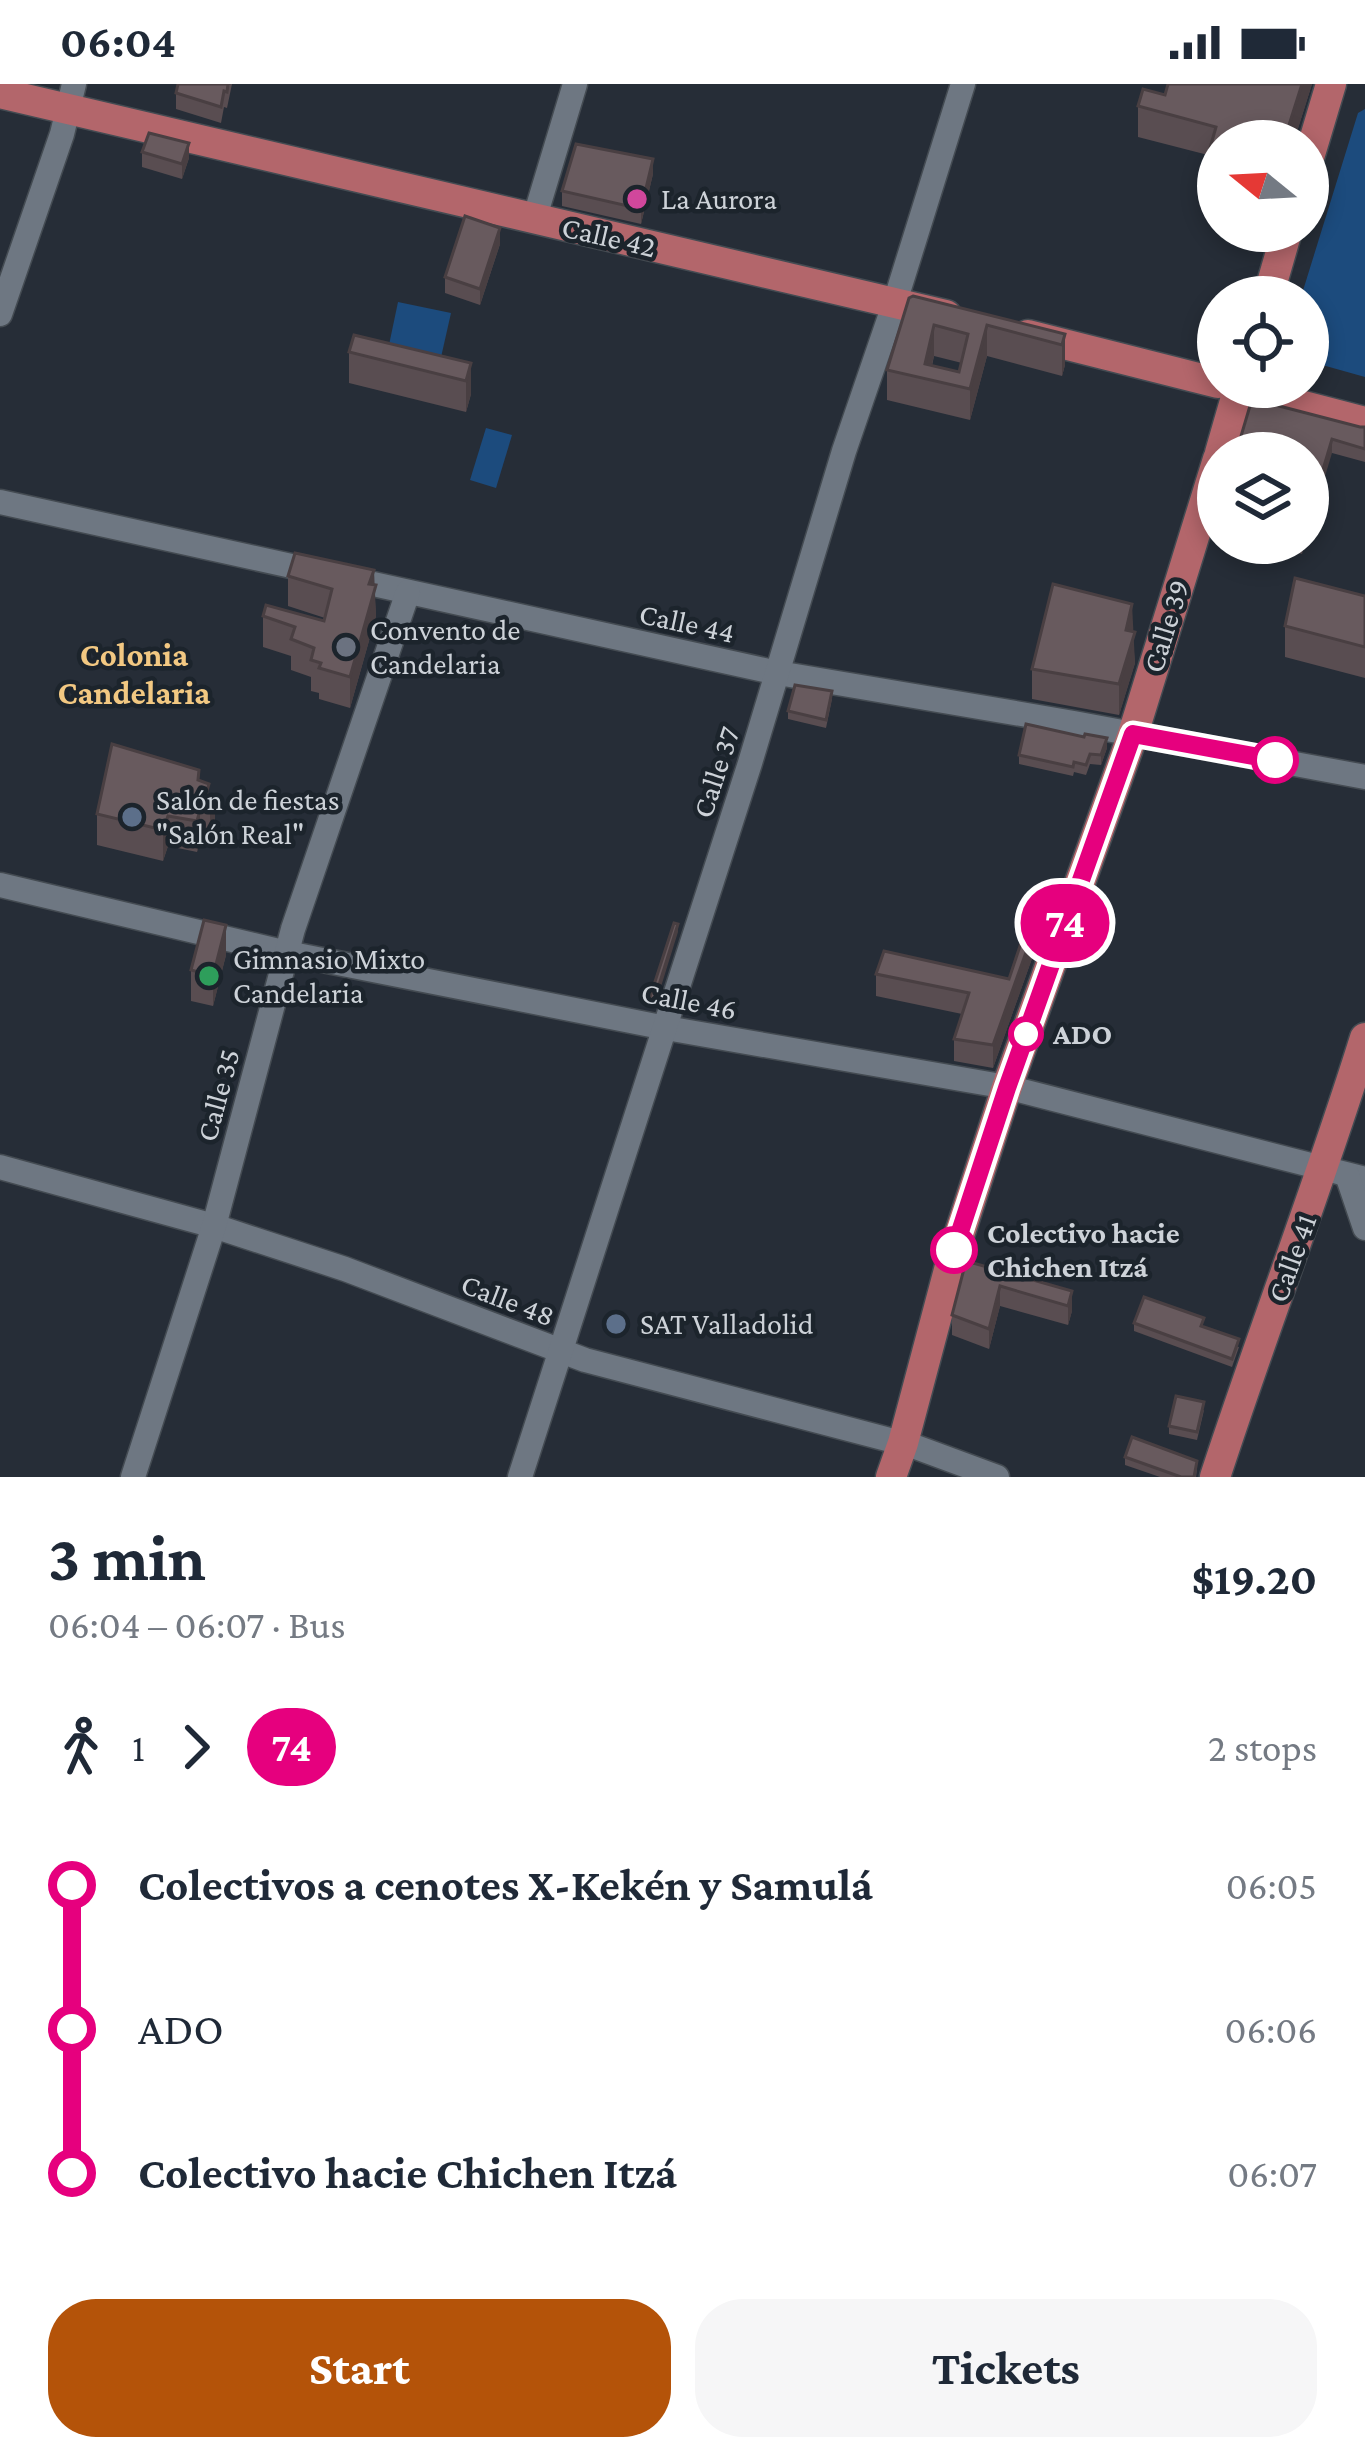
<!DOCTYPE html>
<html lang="en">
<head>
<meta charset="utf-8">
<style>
	:root { --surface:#fff; --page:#f6f6f7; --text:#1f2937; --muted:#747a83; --accent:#b45309 }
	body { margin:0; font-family:"Crimson Pro",serif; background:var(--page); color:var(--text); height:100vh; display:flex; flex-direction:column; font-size:45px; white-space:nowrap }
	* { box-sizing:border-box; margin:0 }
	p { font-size:39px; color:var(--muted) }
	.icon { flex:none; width:66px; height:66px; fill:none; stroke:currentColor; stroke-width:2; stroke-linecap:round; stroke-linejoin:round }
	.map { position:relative; height:1393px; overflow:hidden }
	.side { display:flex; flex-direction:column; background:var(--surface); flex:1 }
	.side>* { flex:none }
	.badge { padding:0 24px; border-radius:39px; font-size:42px; line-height:78px }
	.needle { width:78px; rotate:288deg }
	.controls { position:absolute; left:1197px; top:36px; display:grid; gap:24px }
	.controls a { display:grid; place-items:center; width:132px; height:132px; border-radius:50%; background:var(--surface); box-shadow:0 6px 18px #0003; font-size:60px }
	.map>.badge { position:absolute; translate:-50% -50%; box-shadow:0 0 0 6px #fff }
	.legs { display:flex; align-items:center; gap:18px; height:132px; padding:0 48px; font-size:39px }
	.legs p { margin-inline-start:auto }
	.summary { display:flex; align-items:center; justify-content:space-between; height:204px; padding:0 48px }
	h1 { font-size:66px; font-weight:700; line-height:90px }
	.action { display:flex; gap:24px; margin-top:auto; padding:24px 48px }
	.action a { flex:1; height:138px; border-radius:48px; background:var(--accent); color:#fff; font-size:48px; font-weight:700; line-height:138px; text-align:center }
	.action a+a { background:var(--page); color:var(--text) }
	ul { padding:0 48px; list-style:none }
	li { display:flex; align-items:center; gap:42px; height:144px; font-size:45px }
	li i { display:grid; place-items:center; width:18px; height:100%; margin:0 15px; background:currentColor }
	li i::after { content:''; width:30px; height:30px; margin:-15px; border:9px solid; border-radius:50%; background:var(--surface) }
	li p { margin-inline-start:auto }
	li:first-child i { background:linear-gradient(#0000 50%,currentColor 0) }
	li:last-child i { background:linear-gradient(currentColor 50%,#0000 0) }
	.status { display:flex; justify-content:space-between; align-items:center; height:84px; padding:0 60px; background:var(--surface); direction:ltr }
	.status svg { height:33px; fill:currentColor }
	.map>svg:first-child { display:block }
	.green { fill:#1c4b7d }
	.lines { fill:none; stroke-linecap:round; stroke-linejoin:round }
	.minor-casing { stroke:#444b52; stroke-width:27 }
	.major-casing { stroke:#444b52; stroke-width:33 }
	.minor { stroke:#6e7782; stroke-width:24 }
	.major { stroke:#b3666b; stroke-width:30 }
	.wall { fill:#594d51; fill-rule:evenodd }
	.shaded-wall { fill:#493f42 }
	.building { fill:#685a5e; stroke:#493f42; stroke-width:3; fill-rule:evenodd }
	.line-1-casing { stroke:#fff; stroke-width:27 }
	.line-1 { stroke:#e6007e; stroke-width:18 }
	.hotel-dot { fill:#d1479c; stroke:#1c242c; stroke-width:4.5 }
	.worship-dot { fill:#6b7280; stroke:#1c242c; stroke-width:4.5 }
	.stop-1-dot { fill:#fff; stroke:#e6007e; stroke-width:6 }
	.service-dot { fill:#5c6f8a; stroke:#1c242c; stroke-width:4.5 }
	.leisure-dot { fill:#2e9e5b; stroke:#1c242c; stroke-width:4.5 }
	.labels { text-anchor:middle; stroke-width:9; stroke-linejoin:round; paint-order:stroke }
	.poi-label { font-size:30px; fill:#cdd2d8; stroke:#1c242c; text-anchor:start }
	.street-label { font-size:30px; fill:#cdd2d8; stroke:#1c242c }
	.stop-label { font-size:30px; font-weight:bold; fill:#cdd2d8; stroke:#1c242c; text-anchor:start }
	.neighbourhood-label { font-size:33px; font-weight:bold; fill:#f2c882; stroke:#1c242c }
</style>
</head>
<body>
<div class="status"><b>06:04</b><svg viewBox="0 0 49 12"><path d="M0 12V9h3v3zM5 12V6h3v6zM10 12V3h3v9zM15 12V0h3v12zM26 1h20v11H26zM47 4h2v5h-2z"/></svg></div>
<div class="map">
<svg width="1365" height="1393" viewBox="0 0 1365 1393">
	<rect width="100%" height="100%" fill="#262d37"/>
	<!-- green -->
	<g class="green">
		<polygon points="1365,25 1365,293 1308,277 1308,213 1301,213 1358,29"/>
		<polygon points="398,218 451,229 437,291 385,280"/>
		<polygon points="486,344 512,351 496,404 470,396"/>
	</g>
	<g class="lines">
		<defs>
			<g id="minor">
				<polyline points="534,136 575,0"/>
				<polyline points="0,230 62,50 74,0"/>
				<polyline points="0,418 778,589 1074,639 1365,693"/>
				<polyline points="0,801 287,869 666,944 1007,1003 1365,1095"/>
				<polyline points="0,1083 214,1142 345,1185 585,1276 913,1362 997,1393"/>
				<polyline points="1347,1091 1365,1144"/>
				<polyline points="133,1393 214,1142 293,845 408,508"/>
				<polyline points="520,1393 750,679 844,367 895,218 963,0"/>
			</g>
			<g id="major">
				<polyline points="0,9 946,231"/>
				<polyline points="1308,77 1331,0"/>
				<polyline points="1268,213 1287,147"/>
				<polyline points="1028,251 1218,299"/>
				<polyline points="1231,303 1365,338"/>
				<polyline points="1220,369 1239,303"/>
				<polyline points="891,1393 903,1359 954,1167 1007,1003 1133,650 1218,375"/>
				<path d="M 1215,1393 C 1263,1246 1319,1102 1365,954"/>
			</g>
		</defs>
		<!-- minor casing -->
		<use href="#minor" class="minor-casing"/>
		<!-- major casing -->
		<use href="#major" class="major-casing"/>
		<!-- minor -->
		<use href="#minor" class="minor"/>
		<!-- major -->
		<use href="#major" class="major"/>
	</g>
	<!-- wall -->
	<g class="wall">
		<polygon points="232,0 227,24 224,23 221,39 176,25 176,9"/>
		<polygon points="1168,0 1312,0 1294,57 1218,57 1218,131 1201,126 1201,96 1208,71 1138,53 1138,22 1165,11"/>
		<polygon points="142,68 189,74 182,95 142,83"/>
		<polygon points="653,90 641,140 562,122 562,107"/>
		<polygon points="500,160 480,221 445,209 445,193"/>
		<path d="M 909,214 L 1065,250 L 1065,281 L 1062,292 L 987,272 L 970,336 L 887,316 L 887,286 ZM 934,272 L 962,279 L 959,288 L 932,282 Z"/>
		<polygon points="349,268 471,279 471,310 466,328 349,299"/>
		<polygon points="1360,343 1365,343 1365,378 1332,369 1236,369"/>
		<polygon points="1265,459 1305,459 1302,470"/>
		<polygon points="288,492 374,501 376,532 350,624 319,615 319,609 311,607 311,593 291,586 291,572 263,563 263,532 324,537 325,534 288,522"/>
		<polygon points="1365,512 1365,594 1285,573 1285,542"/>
		<polygon points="1132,548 1135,579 1119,631 1032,615 1032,585"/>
		<polygon points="832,615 826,644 788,635 788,627"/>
		<polygon points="1107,664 1101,681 1090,680 1086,691 1074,688 1073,692 1019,680 1019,671"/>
		<polygon points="199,696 209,710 215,743 210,759 200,757 197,768 168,762 163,777 97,761 97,730"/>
		<polygon points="1035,866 993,984 954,977 954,955 962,930 876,912 876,890 1009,895"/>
		<polygon points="226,871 213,922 191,917 191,886"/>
		<polygon points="966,1177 1072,1207 1072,1227 1068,1241 1000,1222 989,1265 952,1251 952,1231"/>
		<polygon points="1134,1239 1239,1263 1232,1283 1134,1247"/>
		<polygon points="1204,1326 1197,1356 1169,1350 1169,1342"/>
		<polygon points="1125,1373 1197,1385 1196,1393 1160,1393 1125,1381"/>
	</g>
	<!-- shaded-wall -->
	<g class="shaded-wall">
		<polygon points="1302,0 1312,0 1294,57 1288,57 1289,41"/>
		<polygon points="189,59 189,74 182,95 182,80"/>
		<polygon points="653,75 653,90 641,140 641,125"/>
		<polygon points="500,144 500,160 480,221 480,205"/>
		<polygon points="934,241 934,272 928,295 925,280"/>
		<polygon points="987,241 987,272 970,336 970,305"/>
		<polygon points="1065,250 1065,281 1062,292 1062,261"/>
		<polygon points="471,279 471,310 466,328 466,297"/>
		<polygon points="1332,355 1332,369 1308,449 1308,436"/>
		<polygon points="374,486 376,532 350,624 350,593 369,500"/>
		<polygon points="1132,520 1135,579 1119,631 1119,600 1126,546"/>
		<polygon points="1107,654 1107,664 1101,681 1101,671"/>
		<polygon points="215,712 215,743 210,759 210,728"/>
		<polygon points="200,726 200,757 197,768 197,737"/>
		<polygon points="168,732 168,762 163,777 163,746"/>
		<polygon points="678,840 678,848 654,925 654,917"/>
		<polygon points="226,841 226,871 213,922 213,892"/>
		<polygon points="1035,843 1035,866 993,984 993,961"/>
		<polygon points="1000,1202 1000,1222 989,1265 989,1245"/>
		<polygon points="1072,1207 1072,1227 1068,1241 1068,1222"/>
	</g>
	<!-- building -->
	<g class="building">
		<polygon points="178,0 228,0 227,8 224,7 221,23 176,9"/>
		<polygon points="1168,0 1302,0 1289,41 1288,57 1218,57 1218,101 1201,96 1216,43 1138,22 1143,5 1165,11"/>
		<polygon points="149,49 189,59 182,80 142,68"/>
		<polygon points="576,60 653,75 641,125 562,107"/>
		<polygon points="465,132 500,144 480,205 445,193"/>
		<path d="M 913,212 L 1065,250 L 1062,261 L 987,241 L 970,305 L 887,286 L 909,214 ZM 934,241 L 968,250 L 959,288 L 925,280 Z"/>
		<polygon points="354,251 471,279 466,297 349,268"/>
		<polygon points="1252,315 1360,343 1365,343 1365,365 1332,355 1308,436 1308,369 1236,369"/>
		<polygon points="295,469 374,486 369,500 376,501 350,593 319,584 321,579 311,576 314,564 291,555 295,543 263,532 266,521 324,537 332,505 288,492"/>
		<polygon points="1295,494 1365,512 1365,563 1285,542"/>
		<polygon points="1053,500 1132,520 1126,546 1135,548 1119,600 1032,585"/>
		<polygon points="795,601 832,607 826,636 788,627"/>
		<polygon points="1026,640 1084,653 1085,650 1107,654 1101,671 1090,670 1086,681 1074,678 1073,683 1019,671"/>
		<polygon points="112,660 199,686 198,696 209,700 206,710 215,712 210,728 200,726 197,737 168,732 163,746 97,730"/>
		<polygon points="204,836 226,841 213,892 191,886"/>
		<polygon points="674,839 678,840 654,917 649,916"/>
		<polygon points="1027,841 1035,843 993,961 954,955 969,909 876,890 884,867 1009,895"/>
		<polygon points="966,1177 1072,1207 1068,1222 1000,1202 989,1245 952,1231"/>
		<polygon points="1144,1213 1204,1234 1201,1242 1239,1255 1232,1275 1134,1239"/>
		<polygon points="1176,1312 1204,1318 1197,1348 1169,1342"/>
		<polygon points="1132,1353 1197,1377 1194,1393 1181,1393 1125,1373"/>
	</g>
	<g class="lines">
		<defs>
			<polyline id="line-1" points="954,1166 1007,1004 1133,650 1275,676"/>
		</defs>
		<!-- line-1 casing -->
		<use href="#line-1" class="line-1-casing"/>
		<!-- line-1 -->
		<use href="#line-1" class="line-1"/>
	</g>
	<!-- markers -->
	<circle class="hotel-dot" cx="637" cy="115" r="12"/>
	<circle class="worship-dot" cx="346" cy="563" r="12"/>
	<g class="stop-1-dot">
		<circle cx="1275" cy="676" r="21"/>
		<circle cx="1026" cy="950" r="15"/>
		<circle cx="954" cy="1166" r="21"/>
	</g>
	<g class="service-dot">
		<circle cx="132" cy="733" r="12"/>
		<circle cx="616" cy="1240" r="12"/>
	</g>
	<circle class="leisure-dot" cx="209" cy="892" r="12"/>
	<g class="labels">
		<!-- poi labels -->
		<g class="poi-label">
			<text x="661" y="125">La Aurora</text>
			<text x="370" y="556">Convento de<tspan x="370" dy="34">Candelaria</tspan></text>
			<text x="156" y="726">Salón de fiestas<tspan x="156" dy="34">"Salón Real"</tspan></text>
			<text x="233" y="885">Gimnasio Mixto<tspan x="233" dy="34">Candelaria</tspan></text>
			<text x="640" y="1250">SAT Valladolid</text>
		</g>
		<!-- street labels -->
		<g class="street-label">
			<text transform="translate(609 153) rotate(13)" y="10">Calle 42</text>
			<text transform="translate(687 539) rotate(12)" y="10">Calle 44</text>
			<text transform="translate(1166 542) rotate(-73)" y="10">Calle 39</text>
			<text transform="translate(716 688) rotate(-72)" y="10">Calle 37</text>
			<text transform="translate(689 917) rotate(11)" y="10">Calle 46</text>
			<text transform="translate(218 1011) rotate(-75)" y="10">Calle 35</text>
			<text transform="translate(1292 1174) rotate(-70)" y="10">Calle 41</text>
			<text transform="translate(508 1216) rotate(21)" y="10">Calle 48</text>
		</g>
		<!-- stop labels -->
		<g class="stop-label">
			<text x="1053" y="960">ADO</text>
			<text x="987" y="1159">Colectivo hacie<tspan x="987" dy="34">Chichen Itzá</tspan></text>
		</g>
		<!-- neighbourhood labels -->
		<g class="neighbourhood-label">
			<text x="134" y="582">Colonia<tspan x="134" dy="38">Candelaria</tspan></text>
		</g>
	</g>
</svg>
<div class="controls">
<a><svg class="needle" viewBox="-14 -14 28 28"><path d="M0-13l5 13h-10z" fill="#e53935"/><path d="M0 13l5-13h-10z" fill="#747a83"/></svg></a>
<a><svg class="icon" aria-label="locate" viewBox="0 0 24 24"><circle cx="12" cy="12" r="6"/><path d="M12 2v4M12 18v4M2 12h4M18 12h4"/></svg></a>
<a><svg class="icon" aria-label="layers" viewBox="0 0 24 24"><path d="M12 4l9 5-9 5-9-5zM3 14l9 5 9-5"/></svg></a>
</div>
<b class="badge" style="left:1065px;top:839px;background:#e6007e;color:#fff">74</b>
</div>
<section class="side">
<div class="summary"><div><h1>3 min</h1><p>06:04 – 06:07 · Bus</p></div><b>$19.20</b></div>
<div class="legs"><svg class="icon" aria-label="walk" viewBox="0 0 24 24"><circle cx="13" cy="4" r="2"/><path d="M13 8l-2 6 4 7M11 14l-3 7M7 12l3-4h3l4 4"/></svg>1<svg class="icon" aria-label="forward" viewBox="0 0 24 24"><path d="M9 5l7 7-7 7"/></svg><b class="badge" style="background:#e6007e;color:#fff">74</b><p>2 stops</p></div>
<ul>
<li><i style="color:#e6007e"></i><b>Colectivos a cenotes X-Kekén y Samulá</b><p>06:05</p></li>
<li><i style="color:#e6007e"></i><span>ADO</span><p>06:06</p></li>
<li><i style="color:#e6007e"></i><b>Colectivo hacie Chichen Itzá</b><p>06:07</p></li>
</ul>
<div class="action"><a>Start</a><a>Tickets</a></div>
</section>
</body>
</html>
